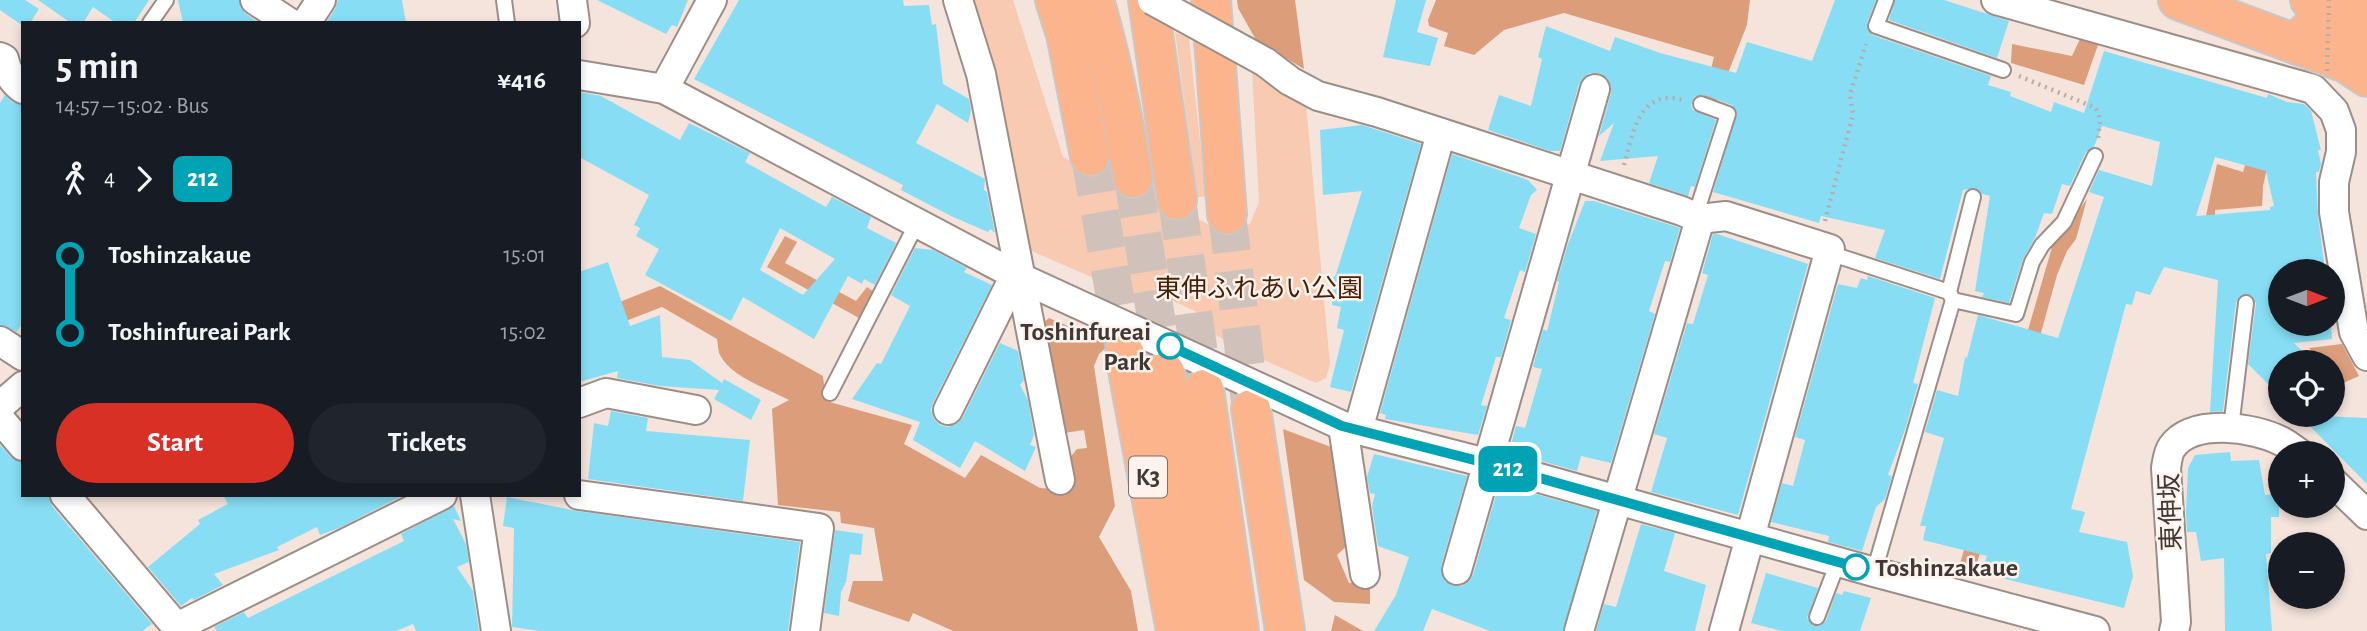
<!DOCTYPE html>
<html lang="en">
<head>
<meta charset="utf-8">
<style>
	:root { --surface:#171b24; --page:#20242c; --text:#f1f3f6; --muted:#9ea1a6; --accent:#d93025 }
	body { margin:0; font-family:"Alegreya Sans","Noto Sans JP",sans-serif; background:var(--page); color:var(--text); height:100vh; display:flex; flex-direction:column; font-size:26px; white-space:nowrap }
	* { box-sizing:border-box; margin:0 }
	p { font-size:23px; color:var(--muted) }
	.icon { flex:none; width:38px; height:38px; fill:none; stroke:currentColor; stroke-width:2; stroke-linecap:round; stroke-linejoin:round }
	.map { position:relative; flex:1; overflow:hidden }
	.sheet { position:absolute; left:21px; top:21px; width:560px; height:476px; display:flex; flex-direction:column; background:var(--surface); border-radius:0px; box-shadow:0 4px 10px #0003 }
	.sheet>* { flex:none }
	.badge { padding:0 14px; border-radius:10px; font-size:24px; line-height:46px }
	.needle { width:46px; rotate:90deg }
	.fabs { position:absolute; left:2268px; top:259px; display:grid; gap:14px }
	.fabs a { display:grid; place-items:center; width:77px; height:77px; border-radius:50%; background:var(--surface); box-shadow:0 4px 10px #0003; font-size:35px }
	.map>.badge { position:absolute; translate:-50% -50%; box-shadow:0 0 0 4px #fff }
	.legs { display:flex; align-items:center; gap:10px; height:77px; padding:0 35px; font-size:23px }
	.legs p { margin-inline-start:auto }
	.summary { display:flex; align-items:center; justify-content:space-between; height:119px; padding:0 35px }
	h1 { font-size:38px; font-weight:700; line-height:52px }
	.button { display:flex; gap:14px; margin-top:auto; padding:14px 35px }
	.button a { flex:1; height:80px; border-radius:42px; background:var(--accent); color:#fff; font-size:28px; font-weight:700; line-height:80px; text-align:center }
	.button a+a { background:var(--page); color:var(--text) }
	ul { padding:0 35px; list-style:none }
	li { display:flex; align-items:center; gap:24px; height:77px; font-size:26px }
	li i { display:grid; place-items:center; width:10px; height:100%; margin:0 9px; background:currentColor }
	li i::after { content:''; width:18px; height:18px; margin:-9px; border:5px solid; border-radius:50%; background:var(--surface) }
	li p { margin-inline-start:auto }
	li:first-child i { background:linear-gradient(#0000 50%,currentColor 0) }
	li:last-child i { background:linear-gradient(currentColor 50%,#0000 0) }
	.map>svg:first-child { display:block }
	.green { fill:#f7cab1 }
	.forest { fill:#db9d7a }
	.building { fill:#87def4; fill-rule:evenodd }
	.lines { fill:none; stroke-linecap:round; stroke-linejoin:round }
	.highway-tunnel { stroke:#d0c2bb; stroke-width:38; stroke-dasharray:38 19; stroke-linecap:butt }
	.lane-casing { stroke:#9c8e87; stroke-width:18 }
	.street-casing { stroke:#9c8e87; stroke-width:32 }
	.highway-casing { stroke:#c9c8c7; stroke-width:42 }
	.path { stroke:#b9aca6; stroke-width:4.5; stroke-dasharray:2 5; stroke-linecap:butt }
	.lane { stroke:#fff; stroke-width:14 }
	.street { stroke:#fff; stroke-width:28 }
	.highway { stroke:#fbb48c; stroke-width:38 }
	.street-bridge-casing { stroke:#9c8e87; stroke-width:32; stroke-linecap:butt }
	.path-bridge { stroke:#b9aca6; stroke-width:4.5; stroke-dasharray:2 5; stroke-linecap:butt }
	.street-bridge { stroke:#fff; stroke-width:28 }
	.line-1-casing { stroke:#fff; stroke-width:16 }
	.line-1 { stroke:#00a3b4; stroke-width:10 }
	.stop-1-dot { fill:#fff; stroke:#00a3b4; stroke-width:3.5 }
	.labels { text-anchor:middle; stroke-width:5; stroke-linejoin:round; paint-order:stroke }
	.shield { fill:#fff2ec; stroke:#79706d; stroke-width:2 }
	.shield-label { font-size:24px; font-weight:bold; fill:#3f3936 }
	.park-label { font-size:26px; fill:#471f04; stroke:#fff2ec }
	.stop-label { font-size:26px; font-weight:bold; fill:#3f3936; stroke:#fff2ec; text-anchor:end }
	.street-label { font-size:26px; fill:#3f3936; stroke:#fff2ec }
</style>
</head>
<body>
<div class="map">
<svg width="2367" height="631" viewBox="0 0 2367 631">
	<rect width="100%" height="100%" fill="#f4e4dc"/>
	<!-- green -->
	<g class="green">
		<polygon points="970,0 1013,0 1063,157 1221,230 1242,228 1250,224 1259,202 1252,70 1306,104 1330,365 1326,378 1316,383 1255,356 1208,331 1199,313 1167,298 1146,301 1025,248"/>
		<polygon points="1175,32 1189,38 1206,197 1197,197"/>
	</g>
	<!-- forest -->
	<g class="forest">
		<polygon points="1237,0 1295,0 1304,69 1256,40 1238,8"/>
		<polygon points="1436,0 1750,0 1747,25 1717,101 1704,98 1714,57 1564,13 1504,30 1474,55 1444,46 1448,33 1429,26 1428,20"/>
		<polygon points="2081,37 2099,42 2084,85 2011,63 2012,44 2072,56"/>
		<polygon points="2252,142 2271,150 2263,186 2262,206 2215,210 2216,249 2200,244 2217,164 2243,172"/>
		<polygon points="2087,199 2076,239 2067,251 2057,275 1976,567 1959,567 2053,244"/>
		<polygon points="785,236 797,242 785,263 856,301 867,287 874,292 859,318 767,267"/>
		<path d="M 660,286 L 823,376 L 826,401 L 912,425 L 904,444 L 965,478 L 981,455 L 1040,488 L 1071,490 L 1068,460 L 1077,449 L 1087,448 L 1084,430 L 1064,433 L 1043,323 L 1049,318 L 1110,344 L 1099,354 L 1094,366 L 1115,506 L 1099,537 L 1131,591 L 1138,631 L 953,631 L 913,613 L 909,622 L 848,601 L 853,581 L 883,581 L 874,528 L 841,523 L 840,512 L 778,505 L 772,409 L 789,400 C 767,388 732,378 720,355 C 718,351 718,344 717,339 L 662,307 L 579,339 L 579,318 Z"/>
		<polygon points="2342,344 2359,376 2341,384 2333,374 2333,362 2322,362 2309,348"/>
		<polygon points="1283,429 1331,447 1350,543 1337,555 1349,583 1370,581 1370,604 1334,602 1304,580"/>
		<polygon points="1335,615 1363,631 1331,631"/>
	</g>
	<!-- building -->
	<g class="building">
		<polygon points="0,0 25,0 39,9 30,23 23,23 23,26 0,10"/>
		<polygon points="38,0 149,0 134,23 116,23 93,7 83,23 71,23"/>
		<polygon points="178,0 239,0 241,8 245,13 259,23 183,23"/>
		<polygon points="338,0 402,0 406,23 326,23 335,9"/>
		<polygon points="597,0 688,0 677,27 672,25 666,34"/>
		<polygon points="739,0 903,0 904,6 929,5 932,25 936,24 943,84 969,99 971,110 968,123 937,104 916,143 985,179 984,190 987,192 995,233 990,229 988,232 951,216 901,190 903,185 694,79"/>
		<polygon points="1396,0 1426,0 1417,32 1438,38 1430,66 1383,57"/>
		<path d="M 1835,0 L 1876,0 L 1867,23 L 1867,28 L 1872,35 L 1991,76 L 1988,85 L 2011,92 L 2010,96 L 2051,112 L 2054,102 L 2084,113 L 2104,51 L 2267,98 L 2268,94 L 2287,102 L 2304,104 L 2311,111 L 2321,150 L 2318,150 L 2321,164 L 2319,172 L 2316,172 L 2318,215 L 2325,271 L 2280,271 L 2280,324 L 2331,324 L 2332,339 L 2294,343 L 2313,362 L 2280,362 L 2280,396 L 2248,364 L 2256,303 L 2251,295 L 2242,295 L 2236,302 L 2223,411 L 2210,412 L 2218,280 L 2164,267 L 2150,295 L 2136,291 L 2132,305 L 2126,304 L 2071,509 L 2085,512 L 2079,532 L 2127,542 L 2133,576 L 2124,608 L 1981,573 L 1987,556 L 1923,540 L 1926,526 L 1920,526 L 1944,438 L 1925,432 L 1937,390 L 1958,396 L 1965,357 L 1967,358 L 1978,315 L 2058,338 L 2104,197 L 2089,192 L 2099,170 L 2152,186 L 2160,142 L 2102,126 L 2094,147 L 2086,152 L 2070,186 L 2062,184 L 2052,214 L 2044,213 L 2035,238 L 2023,259 L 2009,303 L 1982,297 L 1984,293 L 1975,291 L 1990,196 L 1982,194 L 1975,188 L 1963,190 L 1940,279 L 1875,258 L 1885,230 L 1821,216 L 1819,223 L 1713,192 L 1737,113 L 1732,105 L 1704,95 L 1694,97 L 1691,105 L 1693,110 L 1716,120 L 1695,187 L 1691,186 L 1688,196 L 1649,183 L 1658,156 L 1600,161 L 1614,123 L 1599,136 L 1611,93 L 1611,86 L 1607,78 L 1600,73 L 1590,73 L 1583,78 L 1579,84 L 1560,151 L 1550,151 L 1488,130 L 1499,95 L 1531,106 L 1542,59 L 1538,57 L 1546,26 L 1610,51 L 1615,37 L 1660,53 L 1736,73 L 1747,42 L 1812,61 ZM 2215,157 L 2266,171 L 2274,206 L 2270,207 L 2270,210 L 2196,216 Z"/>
		<polygon points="1895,0 1944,0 2009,21 1997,58 1889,20"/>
		<path d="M 579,92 L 601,96 L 680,140 L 689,123 L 750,153 L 745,162 L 826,207 L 832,197 L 871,217 L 867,228 L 896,243 L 875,285 L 864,279 L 862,284 L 848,276 L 814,339 L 743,297 L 731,321 L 645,275 L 659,249 L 636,236 L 640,228 L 634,225 L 649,195 L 579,157 ZM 780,228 L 835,259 L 803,295 L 760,270 Z"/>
		<polygon points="5,95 13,102 23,105 23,321 17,332 0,325 0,103"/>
		<polygon points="1362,125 1421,144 1351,392 1330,387 1344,330 1337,328 1341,307 1332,305 1331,282 1336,274 1362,191 1323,195 1320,130"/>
		<polygon points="1452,154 1528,180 1537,190 1531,195 1519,228 1536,234 1525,272 1520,270 1504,318 1511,320 1501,357 1496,357 1481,405 1487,406 1478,435 1385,419 1386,415 1380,413"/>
		<polygon points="1585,201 1594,201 1680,228 1670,262 1665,261 1649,311 1655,314 1611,463 1581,456 1577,471 1509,452 1516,426 1525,428 1542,369 1533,367 1543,329 1547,331 1559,282 1557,281 1568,244"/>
		<polygon points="1713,234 1717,234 1808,264 1738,515 1651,492 1667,438 1654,434 1687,323 1693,324 1708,275 1702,273"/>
		<polygon points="915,248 933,250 967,268 964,272 992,285 933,403 931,410 934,419 940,425 948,427 958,423 963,417 1000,343 1018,351 1024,380 1020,385 1028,400 1034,435 1030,445 1036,447 1025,471 975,441 960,468 913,440 920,422 852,399 877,363 881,364 910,306 891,295"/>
		<polygon points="608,262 630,326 660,315 662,357 690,360 722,383 724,379 761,400 751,420 714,399 719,390 660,386 617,378 618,371 579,382 579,272"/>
		<polygon points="1868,276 1935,298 1913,383 1918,384 1906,427 1888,475 1892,476 1885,499 1876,507 1862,551 1828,542 1829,536 1771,522 1782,483 1793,486 1805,440 1795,437 1838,284 1857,288 1861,278 1867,280"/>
		<polygon points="611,411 648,418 646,431 750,440 743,501 588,479 594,423 608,426"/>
		<polygon points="2299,415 2367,418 2367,484"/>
		<polygon points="0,445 11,457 23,462 23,495 49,495 52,506 152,624 142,631 0,631"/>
		<polygon points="2230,452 2231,461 2259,460 2265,495 2279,494 2279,517 2271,517 2271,553 2266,554 2272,631 2225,631 2224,558 2201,561 2196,532 2187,532 2186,512 2188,468 2195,455"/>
		<polygon points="1374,454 1467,476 1441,566 1441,573 1445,581 1453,586 1462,586 1469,581 1473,575 1499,484 1597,511 1563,631 1490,631 1432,609 1423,631 1374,631 1396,595 1409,557 1378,546 1372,506 1375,494 1370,493 1367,477"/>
		<polygon points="223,495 404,495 339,528 320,535 317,527 277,547 279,550 214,574 223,585 194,600 192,598 181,606 148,567 200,524 198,520 228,504"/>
		<polygon points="507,497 577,511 800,542 788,631 541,631 512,627 514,528 503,526"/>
		<polygon points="454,506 461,521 453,519 466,544 469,562 457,567 473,591 479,631 416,631 413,624 396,631 217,631 214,627 244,612 248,618 404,541 401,534"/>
		<polygon points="1641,524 1675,533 1664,571 1706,585 1695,631 1596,631 1604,604 1616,607"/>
		<polygon points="835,530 863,534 861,555 850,554 846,582 841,592 839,616 824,613"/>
		<polygon points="1766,573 1818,588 1807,618 1814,626 1819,626 1826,621 1836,593 1842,595 1844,591 1871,598 1860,631 1782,631 1751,623"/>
	</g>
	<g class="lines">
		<!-- highway-tunnel -->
		<g class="highway-tunnel">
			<polyline points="1090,156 1125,354"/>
			<polyline points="1133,178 1165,372"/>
			<polyline points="1177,200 1204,389"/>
			<polyline points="1227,214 1251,409"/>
		</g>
		<defs>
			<g id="lane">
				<polyline points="504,0 507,23"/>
				<polyline points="1886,0 1876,26 2003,70"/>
				<polyline points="150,23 166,0"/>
				<polyline points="1695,217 1728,114 1701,104"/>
				<polyline points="1829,253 1949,292"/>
				<polyline points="1953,300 2016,314 2032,262 2042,245 2064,222 2095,156"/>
				<polyline points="830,393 917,223"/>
				<polyline points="2231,428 2246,303"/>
				<polyline points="1874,572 1953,300 1949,292 1973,197"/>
				<polyline points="1817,617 1838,562"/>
			</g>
			<g id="street">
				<polyline points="255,0 290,23"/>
				<polyline points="572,0 575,23"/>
				<polyline points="958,0 981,74 1060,480"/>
				<polyline points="1996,0 2313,89 2334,111 2341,130 2341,152 2334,182 2334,212 2354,332 2367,356"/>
				<polyline points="306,23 321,0"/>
				<path d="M 0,57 L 4,59 C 7,72 12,82 23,89"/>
				<polyline points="1265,62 1290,81 1318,96 1377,112 1682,211 1700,219 1726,216 1830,249 1724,631"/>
				<polyline points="579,75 664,89 1021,278 1343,426 1486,463 1874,572 2095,631"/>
				<polyline points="664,89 712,0"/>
				<polyline points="0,341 23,356"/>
				<polyline points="579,403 606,393 696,410"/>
				<polyline points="0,406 23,386"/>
				<polyline points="948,410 1015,275"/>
				<polyline points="0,419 23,446"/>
				<polyline points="1343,426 1365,574"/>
				<polyline points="1358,430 1441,133"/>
				<polyline points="2333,482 2367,515"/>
				<polyline points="65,495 180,631"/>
				<polyline points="475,495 496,631"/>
				<polyline points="579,495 819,528 805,631"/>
				<polyline points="1457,570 1595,89"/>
				<polyline points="177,627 442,495"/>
				<polyline points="1579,631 1700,219"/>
				<path d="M 2174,631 L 2176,622 L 2166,468 C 2167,462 2168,452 2172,447 C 2193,418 2253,427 2281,441 C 2287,444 2293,449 2299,453"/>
			</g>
			<g id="highway">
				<polyline points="1055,0 1066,34 1090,156"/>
				<path d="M 1094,0 C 1112,59 1123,118 1133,178"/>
				<polyline points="1148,0 1177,200"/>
				<polyline points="1211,0 1227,214"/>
				<polyline points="2178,0 2346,63 2367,77"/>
				<polyline points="2310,0 2367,15"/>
				<polyline points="2307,32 2339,41 2367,39"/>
				<polyline points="1125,354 1176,631"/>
				<polyline points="1165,372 1204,631"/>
				<polyline points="1204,389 1239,631"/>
				<polyline points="1251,409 1285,631"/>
			</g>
		</defs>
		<!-- lane casing -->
		<use href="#lane" class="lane-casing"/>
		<!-- street casing -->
		<use href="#street" class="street-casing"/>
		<!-- highway casing -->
		<use href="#highway" class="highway-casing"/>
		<!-- path -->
		<g class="path">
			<polyline points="2019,76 2096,108 2100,119 2098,138"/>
			<path d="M 1624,165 C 1633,133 1639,88 1683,100"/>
			<polyline points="1825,221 1853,114 1850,94 1866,44"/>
		</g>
		<!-- lane -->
		<use href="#lane" class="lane"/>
		<!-- street -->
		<use href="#street" class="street"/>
		<!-- highway -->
		<use href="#highway" class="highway"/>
		<defs>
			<polyline id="street-bridge" points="1152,0 1265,62"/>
		</defs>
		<!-- street-bridge casing -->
		<use href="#street-bridge" class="street-bridge-casing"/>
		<!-- path-bridge -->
		<polyline class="path-bridge" points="2327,71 2329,0"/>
		<!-- street-bridge -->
		<use href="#street-bridge" class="street-bridge"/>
	</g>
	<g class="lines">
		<defs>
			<polyline id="line-1" points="1170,346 1342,426 1486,463 1856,567"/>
		</defs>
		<!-- line-1 casing -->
		<use href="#line-1" class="line-1-casing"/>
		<!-- line-1 -->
		<use href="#line-1" class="line-1"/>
	</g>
	<!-- markers -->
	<g class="stop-1-dot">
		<circle cx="1170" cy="346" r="12"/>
		<circle cx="1856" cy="567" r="12"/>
	</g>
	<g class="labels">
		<!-- shield labels -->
		<rect class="shield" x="1129" y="456.5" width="38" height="41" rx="5"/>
		<g class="shield-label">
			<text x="1148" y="485">K3</text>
		</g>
		<!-- park labels -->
		<g class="park-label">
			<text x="1259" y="297">東伸ふれあい公園</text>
		</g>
		<!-- stop labels -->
		<g class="stop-label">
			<text x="1151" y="340">Toshinfureai<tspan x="1151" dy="30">Park</tspan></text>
			<text x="1875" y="576" text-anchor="start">Toshinzakaue</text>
		</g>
		<!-- street labels -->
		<g class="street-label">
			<text transform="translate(2170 512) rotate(-92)" y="9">東伸坂</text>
		</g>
	</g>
</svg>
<div class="fabs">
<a><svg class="needle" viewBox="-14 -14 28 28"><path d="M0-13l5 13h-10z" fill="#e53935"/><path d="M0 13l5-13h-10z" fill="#9ea1a6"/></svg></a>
<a><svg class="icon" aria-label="locate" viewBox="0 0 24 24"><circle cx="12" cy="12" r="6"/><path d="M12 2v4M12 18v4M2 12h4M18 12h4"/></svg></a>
<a>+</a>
<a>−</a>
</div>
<b class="badge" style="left:1508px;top:469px;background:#00a3b4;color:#fff">212</b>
<section class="sheet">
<div class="summary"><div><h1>5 min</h1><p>14:57 – 15:02 · Bus</p></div><b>¥416</b></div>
<div class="legs"><svg class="icon" aria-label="walk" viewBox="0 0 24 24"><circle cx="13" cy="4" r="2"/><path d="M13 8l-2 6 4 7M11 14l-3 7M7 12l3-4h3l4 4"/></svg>4<svg class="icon" aria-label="forward" viewBox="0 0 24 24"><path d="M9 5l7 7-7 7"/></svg><b class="badge" style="background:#00a3b4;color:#fff">212</b></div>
<ul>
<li><i style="color:#00a3b4"></i><b>Toshinzakaue</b><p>15:01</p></li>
<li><i style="color:#00a3b4"></i><b>Toshinfureai Park</b><p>15:02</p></li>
</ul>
<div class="button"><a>Start</a><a>Tickets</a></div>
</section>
</div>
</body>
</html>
